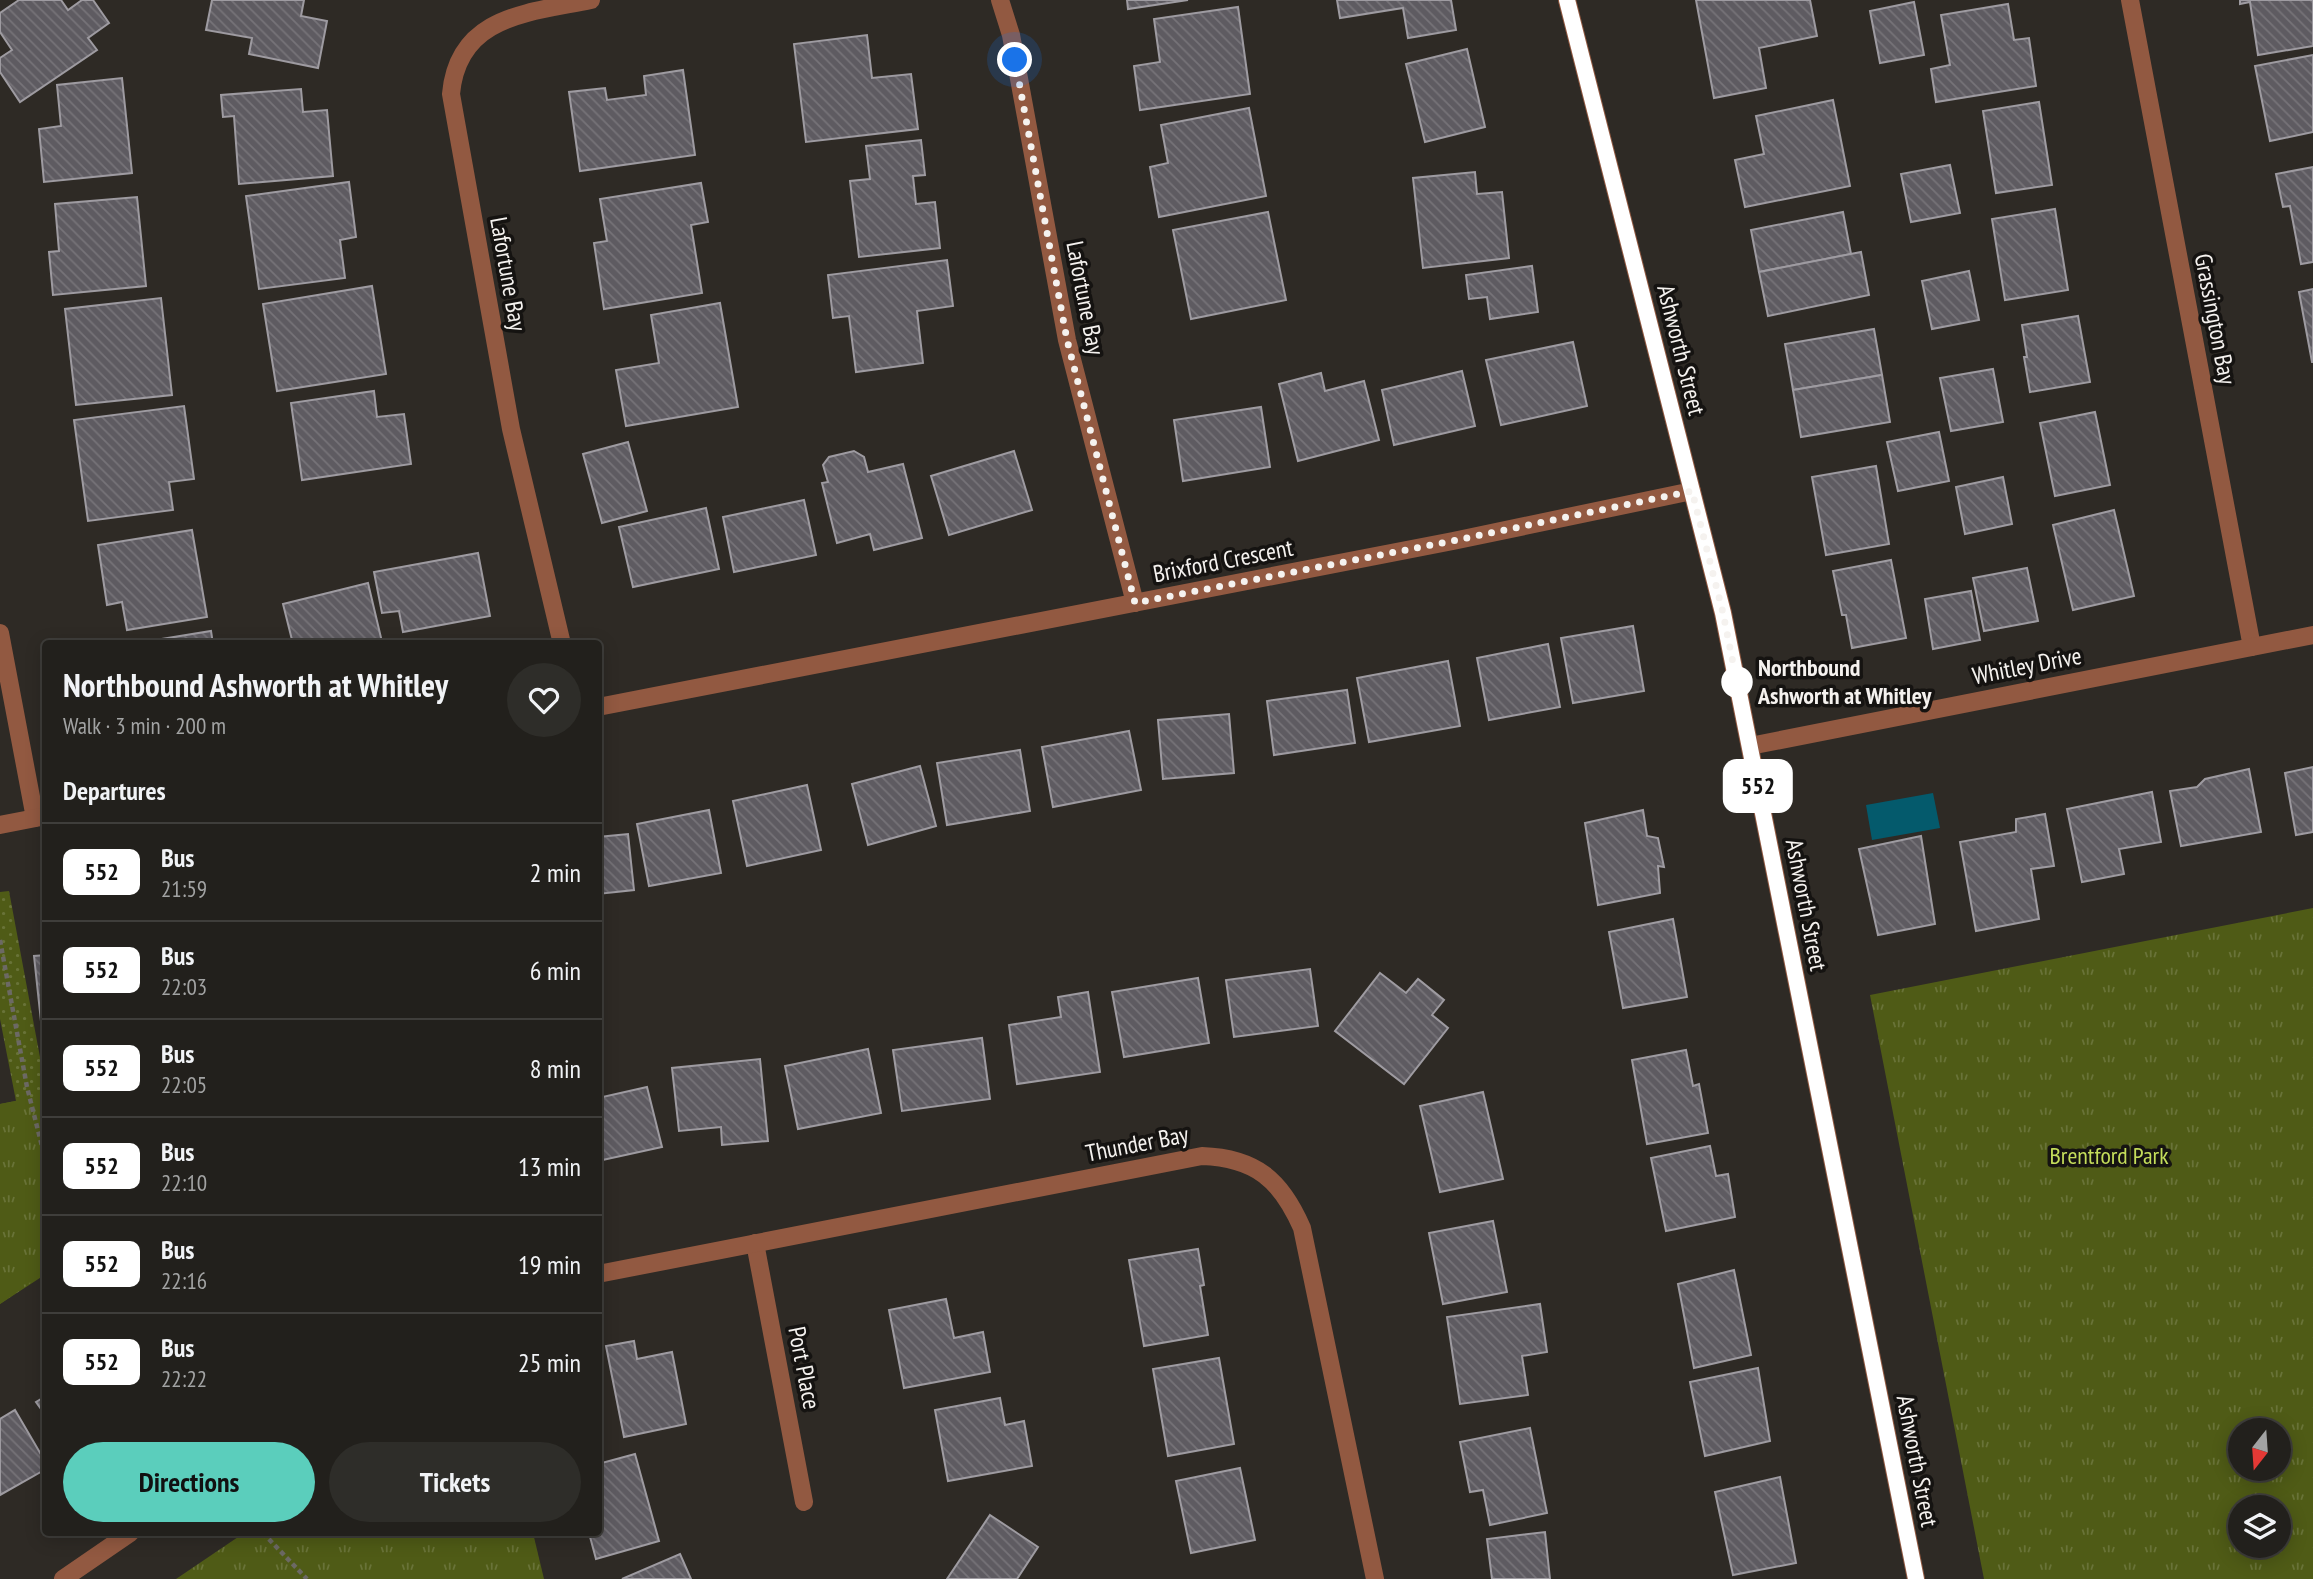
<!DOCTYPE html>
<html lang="en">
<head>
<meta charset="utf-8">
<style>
	:root { --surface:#22201c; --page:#2e2d29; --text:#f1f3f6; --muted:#a2a3a3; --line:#3f3e3b; --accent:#5bcebc }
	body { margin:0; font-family:"PT Sans Narrow",sans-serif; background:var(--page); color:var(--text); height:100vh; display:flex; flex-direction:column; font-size:26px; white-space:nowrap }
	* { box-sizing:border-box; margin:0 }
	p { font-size:23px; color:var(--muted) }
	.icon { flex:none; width:38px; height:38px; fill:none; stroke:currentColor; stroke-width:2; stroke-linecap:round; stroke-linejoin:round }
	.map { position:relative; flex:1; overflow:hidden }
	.details { position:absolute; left:42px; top:640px; width:560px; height:896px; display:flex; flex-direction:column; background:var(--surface); border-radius:7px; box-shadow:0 4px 18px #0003,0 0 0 2px var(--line) }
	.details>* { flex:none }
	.badge { padding:0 14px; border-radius:10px; font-size:24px; line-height:46px }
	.needle { width:46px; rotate:197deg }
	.buttons { position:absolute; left:2228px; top:1418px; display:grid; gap:14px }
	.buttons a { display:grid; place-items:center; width:63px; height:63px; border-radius:50%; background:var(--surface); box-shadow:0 4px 18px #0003,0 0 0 2px var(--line); font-size:35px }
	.you { position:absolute; width:35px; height:35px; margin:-18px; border:5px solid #fff; border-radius:50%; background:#1a73e8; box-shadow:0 0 0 10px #1a73e833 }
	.map>.badge { position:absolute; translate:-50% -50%; box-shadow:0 0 0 4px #fff }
	h2 { padding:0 21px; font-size:26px; line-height:63px }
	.round { display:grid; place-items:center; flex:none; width:74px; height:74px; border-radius:37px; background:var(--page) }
	.overview { display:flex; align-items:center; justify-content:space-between; height:119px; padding:0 21px }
	h1 { font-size:33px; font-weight:700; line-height:52px }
	.primary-button { display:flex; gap:14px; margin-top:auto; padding:14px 21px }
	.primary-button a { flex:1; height:80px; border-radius:42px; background:var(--accent); color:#111; font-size:28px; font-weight:700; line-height:80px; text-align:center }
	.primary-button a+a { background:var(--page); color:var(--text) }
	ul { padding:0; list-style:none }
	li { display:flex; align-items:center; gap:21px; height:98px; padding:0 21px; border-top:2px solid var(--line) }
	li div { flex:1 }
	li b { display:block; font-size:26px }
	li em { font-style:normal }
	li .badge { min-width:77px; font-weight:700; text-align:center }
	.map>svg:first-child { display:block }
	.grass { fill:url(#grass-dots) }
	.park { fill:url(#park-tufts); fill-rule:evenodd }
	.water { fill:#045a6c }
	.building { fill:url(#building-back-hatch); stroke:#9e9ba1; stroke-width:2 }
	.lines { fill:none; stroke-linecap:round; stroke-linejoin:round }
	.path { stroke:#6c6964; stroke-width:4.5; stroke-dasharray:5 3.5; stroke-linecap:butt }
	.minor { stroke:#925941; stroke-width:18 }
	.line-casing { stroke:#fff; stroke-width:16 }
	.line { stroke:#fff; stroke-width:10 }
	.walk { stroke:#f5f2ef; stroke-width:7; stroke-dasharray:0 12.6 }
	.stop-dot { fill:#fff; stroke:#fff; stroke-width:3.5 }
	.labels { text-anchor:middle; stroke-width:7; stroke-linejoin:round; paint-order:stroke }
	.street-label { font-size:24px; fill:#f5f2ef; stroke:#151311 }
	.stop-label { font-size:24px; font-weight:bold; fill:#f5f2ef; stroke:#151311; text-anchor:start }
	.park-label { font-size:24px; fill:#c4dd5b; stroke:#151311 }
</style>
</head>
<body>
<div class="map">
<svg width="2313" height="1579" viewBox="0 0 2313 1579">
	<defs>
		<pattern id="grass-dots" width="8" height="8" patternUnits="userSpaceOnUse" patternTransform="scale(1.75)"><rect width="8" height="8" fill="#4f5b16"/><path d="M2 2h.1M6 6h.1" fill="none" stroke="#697338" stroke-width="1.8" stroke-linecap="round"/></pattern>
		<pattern id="park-tufts" width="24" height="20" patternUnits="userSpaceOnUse" patternTransform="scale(1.75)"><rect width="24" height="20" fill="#4f5b16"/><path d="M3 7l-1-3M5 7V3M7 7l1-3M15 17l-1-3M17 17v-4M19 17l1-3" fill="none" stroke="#697338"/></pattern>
		<pattern id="building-back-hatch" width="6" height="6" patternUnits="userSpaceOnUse" patternTransform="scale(1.75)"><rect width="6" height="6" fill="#5e5b61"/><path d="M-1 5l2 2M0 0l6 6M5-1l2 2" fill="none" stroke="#767378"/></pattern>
	</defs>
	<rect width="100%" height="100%" fill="#2e2a25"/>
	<!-- grass -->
	<polygon class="grass" points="9,891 45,1084 46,1274 0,1304 0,1104 16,1101 0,1019 0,892"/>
	<!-- park -->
	<g class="park">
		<path d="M 2313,908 L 2313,1579 L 1984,1579 L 1870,995 ZM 2240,1430 L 2278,1430 L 2278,1468 L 2240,1468 ZM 2240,1507 L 2278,1507 L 2278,1545 L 2240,1545 Z"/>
		<polygon points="45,1095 45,1273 0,1304 0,1104"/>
		<polygon points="244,1533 533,1533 544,1579 176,1579"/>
	</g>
	<!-- water -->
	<polygon class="water" points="1933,793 1940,828 1872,840 1866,805"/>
	<!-- building -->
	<g class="building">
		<polygon points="19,0 61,0 68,10 82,0 93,0 109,23 88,38 97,50 20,102 0,72 0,58 12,50 0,32 0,13"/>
		<polygon points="212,0 304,0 301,16 327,21 318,68 249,54 252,38 206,30"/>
		<polygon points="1127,0 1188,0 1128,9"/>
		<polygon points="1337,0 1451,0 1456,30 1408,38 1403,8 1340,18"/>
		<polygon points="1696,0 1810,0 1817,36 1759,48 1766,88 1714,98"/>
		<polygon points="2240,0 2313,0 2313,46 2258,55 2250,2 2240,4"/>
		<polygon points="1914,2 1924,55 1880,63 1870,11"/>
		<polygon points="2008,4 2014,40 2029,38 2036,86 1936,102 1931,69 1950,65 1941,15"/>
		<polygon points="1238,7 1250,94 1140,110 1134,66 1160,62 1154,19"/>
		<polygon points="867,35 872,78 911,74 918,129 806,142 794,44"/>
		<polygon points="1467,49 1485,127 1425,142 1406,64"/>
		<polygon points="2313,55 2313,132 2270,141 2255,66"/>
		<polygon points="683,70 695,155 580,171 569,92 605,88 607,100 646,95 644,76"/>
		<polygon points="122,78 132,173 44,182 39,129 61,126 57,85"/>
		<polygon points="301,89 303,112 327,110 333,176 239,184 234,116 223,117 221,95"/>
		<polygon points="1833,100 1850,186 1745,207 1735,160 1764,154 1756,116"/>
		<polygon points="2039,102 2052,185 1996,193 1983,111"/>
		<polygon points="1249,108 1266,196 1159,217 1150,167 1168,163 1161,125"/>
		<polygon points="921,140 925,175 913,176 916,204 935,202 940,248 859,257 850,181 870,179 866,146"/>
		<polygon points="1950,165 1960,213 1911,222 1901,174"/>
		<polygon points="2313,167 2313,262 2301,264 2290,206 2283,207 2276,174"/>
		<polygon points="1475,172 1477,194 1502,192 1509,258 1423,268 1413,178"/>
		<polygon points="349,182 356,237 340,240 345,278 259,289 246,196"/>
		<polygon points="701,183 708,222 691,225 702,293 604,309 594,243 607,241 600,199"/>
		<polygon points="137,197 146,286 53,295 49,252 59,251 55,204"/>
		<polygon points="2055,209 2068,290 2005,300 1992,219"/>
		<polygon points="1268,212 1286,300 1191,319 1173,230"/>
		<polygon points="1843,212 1851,254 1759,272 1751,230"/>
		<polygon points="1861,252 1869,295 1768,316 1759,272"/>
		<polygon points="947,260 953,306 917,311 923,363 856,372 849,316 833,318 828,275"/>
		<polygon points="1532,266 1538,312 1490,319 1487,297 1469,299 1466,275"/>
		<polygon points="1969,271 1979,320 1932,329 1922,281"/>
		<polygon points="372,286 386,374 277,391 263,304"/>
		<polygon points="2313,289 2313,362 2312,362 2299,292"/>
		<polygon points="161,298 172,395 76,405 65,309"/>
		<polygon points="720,303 738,407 626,426 616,370 659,363 651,315"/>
		<polygon points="2078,316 2090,382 2030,392 2024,357 2027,357 2022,325"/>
		<polygon points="1874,329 1882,375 1793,390 1785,344"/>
		<polygon points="1573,342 1587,406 1501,425 1486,360"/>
		<polygon points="1993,369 2003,422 1951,431 1940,378"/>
		<polygon points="1462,371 1475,426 1394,445 1382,390"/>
		<polygon points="1321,373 1325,391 1364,381 1379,440 1298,461 1279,384"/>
		<polygon points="1882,375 1890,422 1801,437 1793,390"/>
		<polygon points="374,391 377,417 404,414 411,464 302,480 291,403"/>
		<polygon points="184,406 194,479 169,482 173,510 88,521 74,420"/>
		<polygon points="1261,407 1270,467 1183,481 1174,420"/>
		<polygon points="2095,412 2110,485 2055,496 2040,423"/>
		<polygon points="1939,432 1949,481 1898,491 1887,442"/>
		<polygon points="628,442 647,511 602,523 583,454"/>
		<polygon points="854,451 864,457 868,472 903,464 922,538 874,550 870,534 837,543 822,483 828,482 823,465 829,457"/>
		<polygon points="1014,451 1032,510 949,535 931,476"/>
		<polygon points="1876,466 1889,544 1826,555 1812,477"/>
		<polygon points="2003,477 2012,524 1965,534 1956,487"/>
		<polygon points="804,500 816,555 734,572 723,517"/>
		<polygon points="706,508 719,569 633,587 619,527"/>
		<polygon points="2114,510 2134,596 2073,610 2053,525"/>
		<polygon points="192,530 207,617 127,630 122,602 107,605 98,545"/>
		<polygon points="478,553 490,616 403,632 399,611 382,613 374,572"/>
		<polygon points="1891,560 1906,638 1852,648 1846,615 1842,615 1833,571"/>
		<polygon points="2027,568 2038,621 1984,631 1973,578"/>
		<polygon points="368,583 382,642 293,644 283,604"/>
		<polygon points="1971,591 1980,640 1933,649 1925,599"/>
		<polygon points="1633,626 1644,691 1573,703 1561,638"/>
		<polygon points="211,631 213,644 137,643"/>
		<polygon points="1548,644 1560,707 1489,720 1477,658"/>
		<polygon points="1448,661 1460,726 1369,742 1357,678"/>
		<polygon points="1347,690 1355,743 1274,755 1267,701"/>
		<polygon points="1229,714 1234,773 1163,779 1158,720"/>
		<polygon points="1129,731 1141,790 1053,807 1042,747"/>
		<polygon points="1020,750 1030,811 947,825 937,763"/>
		<polygon points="920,766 936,826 868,845 852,784"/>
		<polygon points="2313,767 2313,832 2296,835 2285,773"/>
		<polygon points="2249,769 2261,832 2181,846 2170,791 2197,787 2205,779"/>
		<polygon points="807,785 821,850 747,866 733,801"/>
		<polygon points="2152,792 2161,842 2119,849 2124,874 2082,882 2067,809"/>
		<polygon points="709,810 721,873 649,886 637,824"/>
		<polygon points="1643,810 1647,836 1658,838 1664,867 1658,866 1660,893 1598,905 1585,823"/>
		<polygon points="2045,814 2054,866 2031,869 2039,919 1976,931 1960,842 2016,832 2016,819"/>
		<polygon points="628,834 634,890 598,894 598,837"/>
		<polygon points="1921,836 1935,924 1878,935 1859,849"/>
		<polygon points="1673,919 1687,997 1623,1008 1609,932"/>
		<polygon points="46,955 46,1039 43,1040 34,956"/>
		<polygon points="1310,969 1318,1026 1234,1037 1226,980"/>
		<polygon points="1380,973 1406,993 1418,979 1444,1000 1432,1015 1448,1028 1404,1084 1335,1031"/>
		<polygon points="1198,978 1209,1043 1124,1057 1112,992"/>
		<polygon points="1088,992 1100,1072 1017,1084 1009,1025 1061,1017 1058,997"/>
		<polygon points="982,1038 990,1099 902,1111 893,1050"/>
		<polygon points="868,1049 881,1113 798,1129 785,1066"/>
		<polygon points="1686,1050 1693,1086 1699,1084 1708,1133 1647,1144 1632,1060"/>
		<polygon points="760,1059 768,1141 722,1145 721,1127 679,1131 672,1068"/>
		<polygon points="647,1087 662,1147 598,1161 598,1098"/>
		<polygon points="1483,1092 1503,1179 1440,1192 1420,1106"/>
		<polygon points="1710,1146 1716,1176 1728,1174 1735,1217 1666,1231 1651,1158"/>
		<polygon points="1493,1221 1507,1292 1443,1304 1429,1233"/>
		<polygon points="1198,1249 1204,1285 1200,1286 1208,1335 1144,1346 1129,1260"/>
		<polygon points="1734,1270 1751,1355 1694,1368 1678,1284"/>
		<polygon points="946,1299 954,1338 983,1332 990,1372 904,1388 889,1310"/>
		<polygon points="1540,1304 1547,1352 1522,1356 1528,1395 1460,1404 1447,1317"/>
		<polygon points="634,1341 637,1359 672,1352 686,1424 624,1437 606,1346"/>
		<polygon points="1219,1358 1234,1444 1168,1456 1153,1369"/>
		<polygon points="1758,1368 1770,1441 1705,1456 1690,1382"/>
		<polygon points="46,1396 46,1416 36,1402"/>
		<polygon points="1000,1398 1005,1425 1024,1421 1032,1466 948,1481 935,1410"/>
		<polygon points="15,1410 46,1463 46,1469 0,1495 0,1419"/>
		<polygon points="1530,1428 1547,1513 1490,1525 1483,1490 1470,1492 1460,1442"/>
		<polygon points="635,1454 659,1541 596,1559 589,1533 598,1533 598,1464"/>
		<polygon points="1240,1468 1255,1540 1191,1553 1176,1481"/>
		<polygon points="1780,1477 1796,1563 1733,1575 1715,1492"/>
		<polygon points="990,1515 1038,1547 1017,1579 947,1579"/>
		<polygon points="1545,1532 1550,1579 1492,1579 1487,1539"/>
		<polygon points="680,1554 691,1579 622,1579"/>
	</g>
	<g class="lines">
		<!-- path -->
		<g class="path">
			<polyline points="0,940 27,1087 46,1162"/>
			<polyline points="263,1533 307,1579"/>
		</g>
		<!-- minor -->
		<g class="minor">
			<polyline points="1000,0 1011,35 1067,340 1135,603"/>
			<polyline points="1567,0 1723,613 1916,1579"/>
			<polyline points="2130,0 2252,647"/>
			<polyline points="0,633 35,818"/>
			<path d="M 562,644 L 511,429 L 451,94 C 458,15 529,13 591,0"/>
			<polyline points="598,707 1453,541 1692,491"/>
			<polyline points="1750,746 2313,635"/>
			<polyline points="0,825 46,816"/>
			<polyline points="755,1243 804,1502"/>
			<path d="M 598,1274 L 1202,1156 C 1256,1158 1281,1180 1302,1228 L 1375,1579"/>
			<polyline points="63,1579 130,1533"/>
		</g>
	</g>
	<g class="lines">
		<defs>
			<polyline id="line" points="1567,0 1723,613 1916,1579"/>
		</defs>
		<!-- line casing -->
		<use href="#line" class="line-casing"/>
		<!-- line -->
		<use href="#line" class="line"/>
		<!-- walk -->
		<polyline class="walk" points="1015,60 1067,340 1135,603 1452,541 1692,491 1723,613 1739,693 1737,682"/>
	</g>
	<!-- markers -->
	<circle class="stop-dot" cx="1737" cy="682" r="14"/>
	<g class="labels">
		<!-- street labels -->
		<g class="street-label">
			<text transform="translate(508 274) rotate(80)" y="8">Lafortune Bay</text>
			<text transform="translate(1085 298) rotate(79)" y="8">Lafortune Bay</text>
			<text transform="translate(2215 319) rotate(79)" y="8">Grassington Bay</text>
			<text transform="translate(1681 350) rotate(76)" y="8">Ashworth Street</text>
			<text transform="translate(1223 561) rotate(-11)" y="8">Brixford Crescent</text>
			<text transform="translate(2027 666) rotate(-11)" y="8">Whitley Drive</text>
			<text transform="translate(1806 905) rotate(79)" y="8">Ashworth Street</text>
			<text transform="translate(1137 1144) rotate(-11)" y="8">Thunder Bay</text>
			<text transform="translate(804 1368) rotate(79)" y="8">Port Place</text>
			<text transform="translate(1917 1461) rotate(79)" y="8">Ashworth Street</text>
		</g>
		<!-- stop labels -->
		<g class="stop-label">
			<text x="1758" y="676">Northbound<tspan x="1758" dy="28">Ashworth at Whitley</tspan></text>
		</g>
		<!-- park labels -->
		<g class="park-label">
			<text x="2109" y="1164">Brentford Park</text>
		</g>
	</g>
</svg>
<div class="buttons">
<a><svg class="needle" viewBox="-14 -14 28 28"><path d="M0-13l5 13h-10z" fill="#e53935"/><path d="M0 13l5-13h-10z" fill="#a2a3a3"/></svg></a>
<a><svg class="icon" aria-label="layers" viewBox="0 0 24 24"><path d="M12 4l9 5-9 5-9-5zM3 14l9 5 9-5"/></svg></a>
</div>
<div class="you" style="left:1015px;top:60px"></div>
<b class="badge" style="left:1758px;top:786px;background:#fff;color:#111">552</b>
<section class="details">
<div class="overview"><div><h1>Northbound Ashworth at Whitley</h1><p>Walk · 3 min · 200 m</p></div><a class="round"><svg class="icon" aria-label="heart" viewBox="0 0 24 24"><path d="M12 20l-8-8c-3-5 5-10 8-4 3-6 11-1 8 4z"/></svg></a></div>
<h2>Departures</h2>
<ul>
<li><span class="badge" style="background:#fff;color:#111">552</span><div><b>Bus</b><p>21:59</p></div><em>2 min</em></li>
<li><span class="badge" style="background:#fff;color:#111">552</span><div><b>Bus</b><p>22:03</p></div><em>6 min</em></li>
<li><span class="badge" style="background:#fff;color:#111">552</span><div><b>Bus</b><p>22:05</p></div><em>8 min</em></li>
<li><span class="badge" style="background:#fff;color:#111">552</span><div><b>Bus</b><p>22:10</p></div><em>13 min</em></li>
<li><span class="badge" style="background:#fff;color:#111">552</span><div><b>Bus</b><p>22:16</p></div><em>19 min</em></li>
<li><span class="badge" style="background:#fff;color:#111">552</span><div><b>Bus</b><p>22:22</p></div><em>25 min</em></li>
</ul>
<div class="primary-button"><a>Directions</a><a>Tickets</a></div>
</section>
</div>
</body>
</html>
